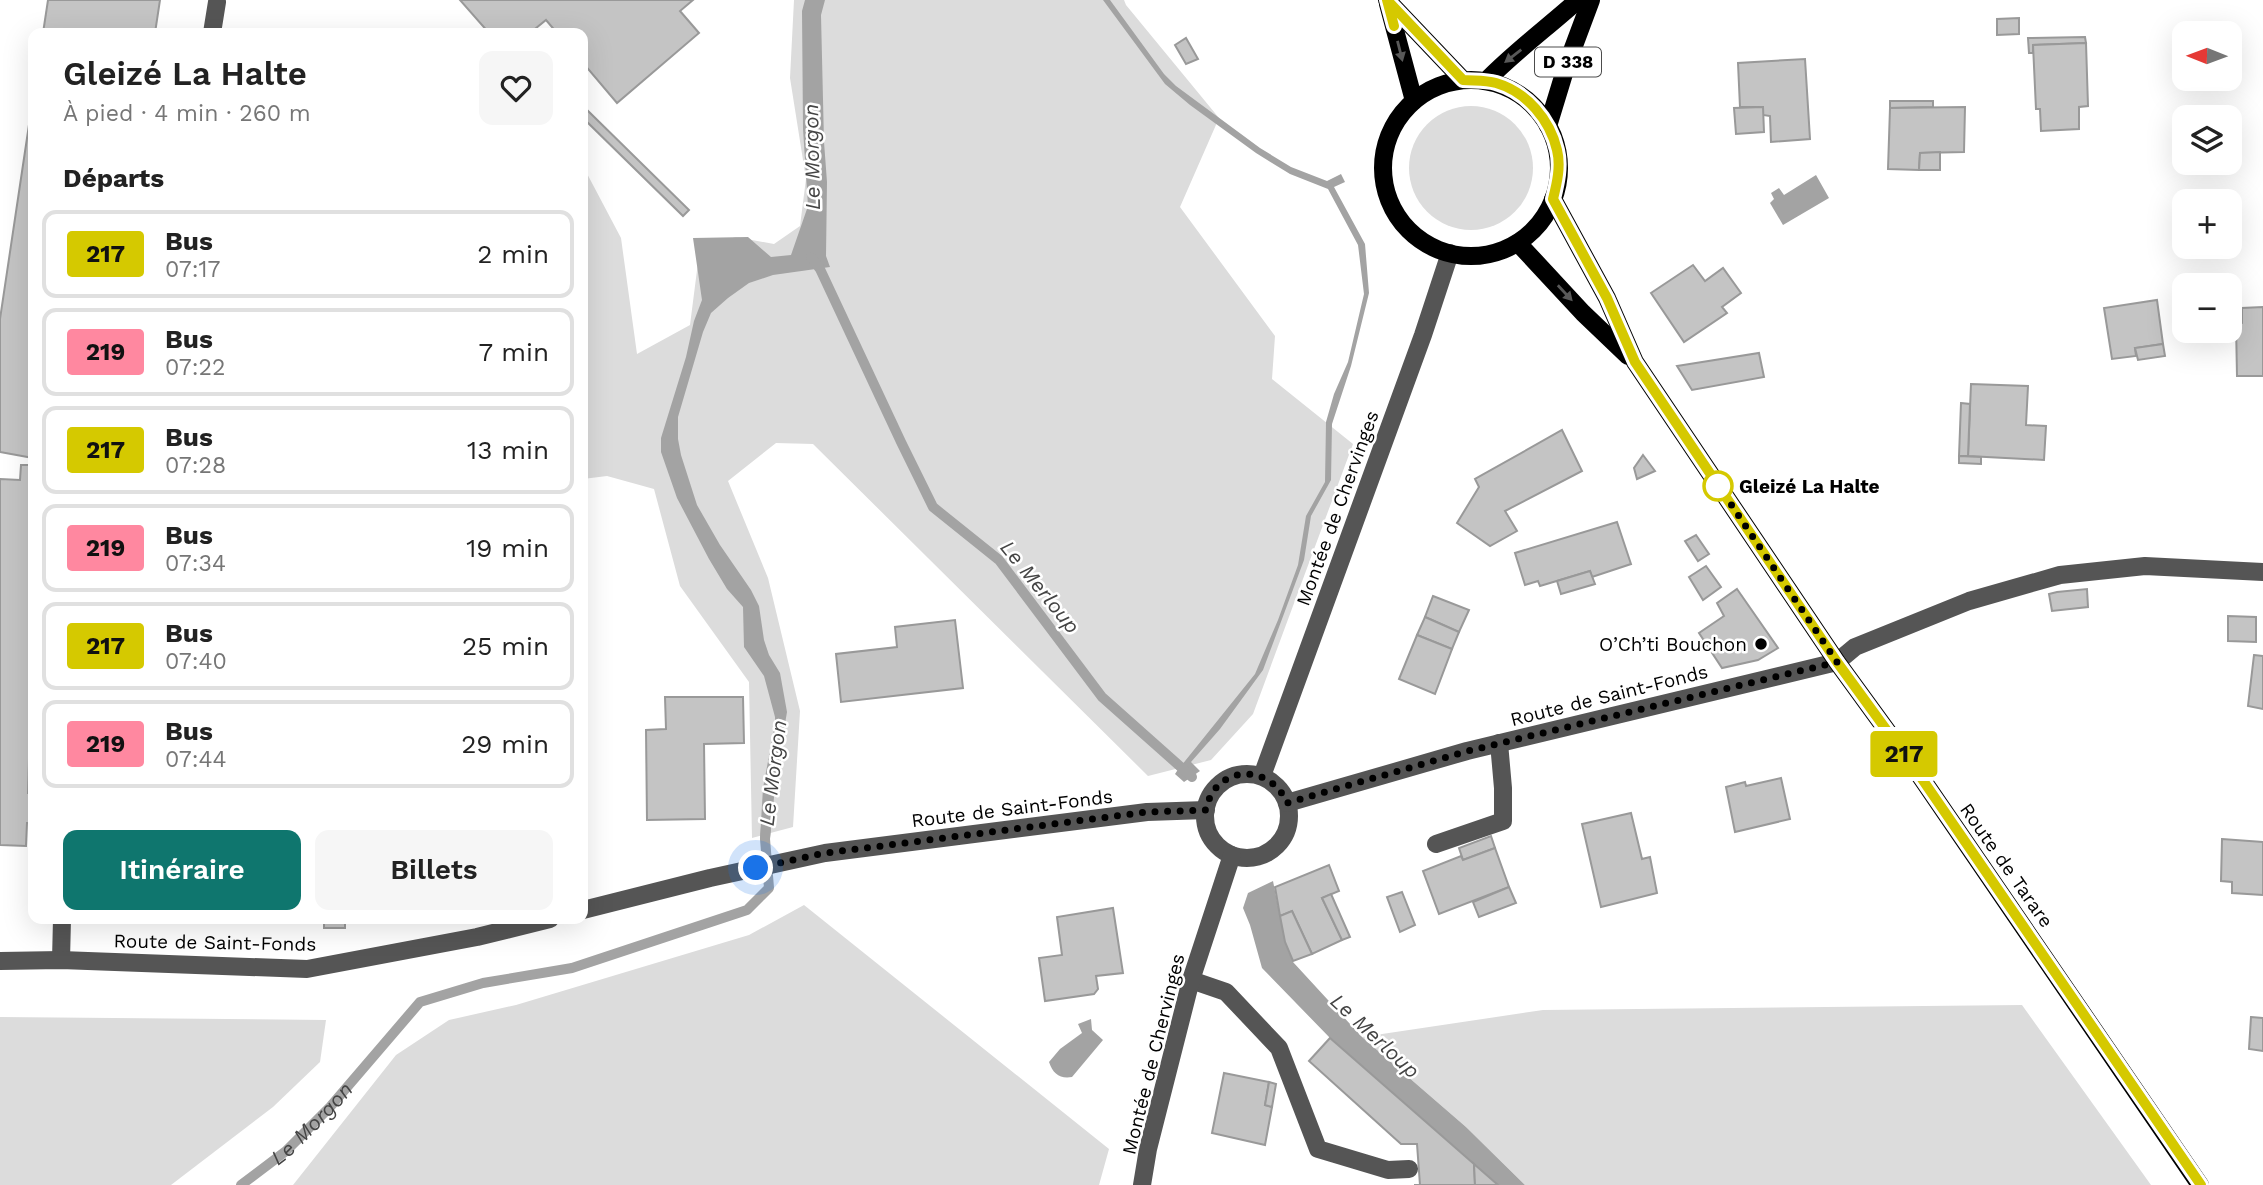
<!DOCTYPE html>
<html lang="fr">
<head>
<meta charset="utf-8">
<style>
	:root { --surface:#fff; --page:#f6f6f6; --text:#222; --muted:#767676; --line:#e0e0e0; --accent:#0f766e }
	body { margin:0; font-family:"Work Sans",sans-serif; background:var(--page); color:var(--text); height:100vh; display:flex; flex-direction:column; font-size:26px; white-space:nowrap }
	* { box-sizing:border-box; margin:0 }
	p { font-size:23px; color:var(--muted) }
	.icon { flex:none; width:38px; height:38px; fill:none; stroke:currentColor; stroke-width:2; stroke-linecap:round; stroke-linejoin:round }
	.map { position:relative; flex:1; overflow:hidden }
	.details { position:absolute; left:28px; top:28px; width:560px; height:896px; display:flex; flex-direction:column; background:var(--surface); border-radius:14px; box-shadow:0 7px 28px #0002 }
	.details>* { flex:none }
	.badge { padding:0 14px; border-radius:5px; font-size:24px; line-height:46px }
	.needle { width:46px; rotate:271deg }
	.controls { position:absolute; left:2172px; top:21px; display:grid; gap:14px }
	.controls a { display:grid; place-items:center; width:70px; height:70px; border-radius:14px; background:var(--surface); box-shadow:0 7px 28px #0002; font-size:35px }
	.you { position:absolute; width:35px; height:35px; margin:-18px; border:5px solid #fff; border-radius:50%; background:#1a73e8; box-shadow:0 0 0 10px #1a73e833 }
	.map>.badge { position:absolute; translate:-50% -50%; box-shadow:0 0 0 4px #fff }
	h2 { padding:0 35px; font-size:26px; line-height:63px }
	.round { display:grid; place-items:center; flex:none; width:74px; height:74px; border-radius:14px; background:var(--page) }
	.headline { display:flex; align-items:center; justify-content:space-between; height:119px; padding:0 35px }
	h1 { font-size:33px; font-weight:600; line-height:52px }
	.cta { display:flex; gap:14px; margin-top:auto; padding:14px 35px }
	.cta a { flex:1; height:80px; border-radius:14px; background:var(--accent); color:#fff; font-size:28px; font-weight:600; line-height:80px; text-align:center }
	.cta a+a { background:var(--page); color:var(--text) }
	ul { padding:0; list-style:none }
	li { display:flex; align-items:center; gap:21px; height:88px; margin:0 14px 10px; padding:0 21px; border:4px solid var(--line); border-radius:14px }
	li div { flex:1 }
	li b { display:block; font-size:26px }
	li em { font-style:normal }
	li .badge { min-width:77px; font-weight:700; text-align:center }
	.map>svg:first-child { display:block }
	.green { fill:#dcdcdc }
	.water { fill:#a3a3a3 }
	.lines { fill:none; stroke-linecap:round; stroke-linejoin:round }
	.stream { stroke:#a3a3a3; stroke-width:10 }
	.building { fill:#c4c4c4; stroke:#999; stroke-width:2 }
	.minor { stroke:#555; stroke-width:18 }
	.major { stroke:#000; stroke-width:18 }
	.oneway { fill:#595959 }
	.line-casing { stroke:#fff; stroke-width:16 }
	.line { stroke:#d5c900; stroke-width:10 }
	.walk { stroke:#000; stroke-width:7; stroke-dasharray:0 12.6 }
	.stop-dot { fill:#fff; stroke:#d5c900; stroke-width:3.5 }
	.poi-dot { fill:#000; stroke:#fff; stroke-width:2.5 }
	.labels { text-anchor:middle; stroke-width:5; stroke-linejoin:round; paint-order:stroke }
	.shield { fill:#fff; stroke:#4c4c4c; stroke-width:2 }
	.shield-label { font-size:18px; font-weight:bold; fill:#000 }
	.stop-label { font-size:19px; font-weight:bold; fill:#000; stroke:#fff; text-anchor:start }
	.street-label { font-size:19px; fill:#000; stroke:#fff }
	.poi-label { font-size:19px; fill:#000; stroke:#fff; text-anchor:end }
	.water-label { font-size:21px; font-style:italic; fill:#444; stroke:#fff }
</style>
</head>
<body>
<div class="map">
<svg width="2263" height="1185" viewBox="0 0 2263 1185">
	<rect width="100%" height="100%" fill="#fff"/>
	<!-- green -->
	<g class="green">
		<polygon points="794,0 1124,0 1126,5 1219,118 1180,207 1275,336 1272,379 1353,444 1253,714 1211,760 1148,776 813,444 776,443 728,481 768,578 800,711 793,827 752,838 749,682 680,586 654,489 607,476 583,479 583,166 621,238 637,354 690,325 700,247 736,237 774,244 800,226 806,179 790,78"/>
		<circle cx="1471" cy="168" r="62"/>
		<polygon points="804,905 1109,1149 1099,1185 293,1185 396,1055 449,1020 516,1005 749,935"/>
		<polygon points="2022,1005 2151,1185 1525,1185 1466,1127 1362,1037 1543,1010"/>
		<polygon points="0,1017 326,1020 320,1062 273,1107 171,1185 0,1185"/>
	</g>
	<!-- water -->
	<g class="water">
		<polygon points="805,0 825,0 821,15 824,142 827,182 826,256 830,267 773,275 749,283 728,298 711,313 703,332 678,417 678,439 681,455 697,505 720,545 751,590 759,606 764,640 769,655 780,673 787,712 776,777 770,838 760,839 763,788 775,724 775,717 764,676 744,647 743,607 727,589 709,559 677,498 661,452 661,438 686,357 694,321 702,300 693,238 748,237 771,257 791,255 808,206 803,129 802,11"/>
		<polygon points="1103,0 1110,0 1164,74 1176,86 1260,148 1291,167 1327,181 1341,174 1345,182 1334,187 1365,244 1369,293 1351,366 1332,424 1331,480 1311,516 1304,560 1263,670 1220,729 1191,762 1200,771 1184,782 1175,774 1177,771 1255,674 1278,620 1298,565 1306,516 1325,482 1326,422 1334,394 1348,362 1364,294 1358,245 1328,189 1290,174 1256,153 1190,105 1165,84"/>
		<polygon points="1816,175 1829,198 1783,225 1770,203 1774,199 1771,193 1779,188 1784,195"/>
		<polygon points="1273,881 1285,942 1293,962 1362,1037 1466,1127 1525,1185 1498,1185 1330,1038 1262,968 1250,925 1243,908 1248,893"/>
		<path d="M 1091,1019 L 1092,1030 L 1103,1040 L 1072,1077 C 1060,1079 1053,1074 1049,1062 L 1060,1049 L 1082,1033 L 1078,1024 Z"/>
	</g>
	<g class="lines">
		<!-- stream -->
		<g class="stream">
			<polyline points="811,257 820,269 901,442 933,507 999,560 1102,697 1192,777"/>
			<path id="s1" d="M 241,1185 L 286,1151 L 330,1107 L 420,1002 L 483,983 L 572,968 L 747,910 L 769,888 L 765,839 L 766,827"/>
		</g>
	</g>
	<!-- building -->
	<g class="building">
		<polygon points="48,0 160,0 155,33 43,33"/>
		<polygon points="460,0 693,0 680,11 699,33 617,103 583,63 583,33 557,33 546,20 530,33 489,33"/>
		<polygon points="2019,18 2019,34 1997,35 1997,19"/>
		<polygon points="2085,37 2086,43 2033,45 2033,53 2029,53 2028,38"/>
		<polygon points="1186,38 1198,59 1186,64 1175,45"/>
		<polygon points="2086,43 2088,106 2079,107 2079,129 2041,131 2040,109 2036,109 2033,45"/>
		<polygon points="1805,59 1810,139 1771,142 1770,116 1763,115 1763,107 1740,107 1738,63"/>
		<polygon points="33,98 33,458 0,452 0,319"/>
		<polygon points="1890,101 1933,101 1933,107 1890,108"/>
		<polygon points="583,106 689,210 683,216 583,118"/>
		<polygon points="1763,107 1764,132 1736,134 1734,108"/>
		<polygon points="1965,107 1964,152 1920,153 1919,170 1888,169 1890,108"/>
		<polygon points="1940,152 1940,170 1919,170 1920,153"/>
		<polygon points="1693,265 1705,281 1723,268 1741,293 1722,307 1727,313 1684,342 1651,293"/>
		<polygon points="2157,300 2163,344 2135,348 2136,356 2112,359 2104,308"/>
		<polygon points="2263,307 2263,376 2237,376 2236,324 2242,323 2242,308"/>
		<polygon points="2163,344 2165,356 2138,360 2135,348"/>
		<polygon points="1759,353 1764,377 1692,390 1677,366"/>
		<polygon points="1971,384 2028,386 2026,425 2046,426 2044,460 1968,456"/>
		<polygon points="1961,403 1970,404 1968,456 1959,456"/>
		<polygon points="1562,430 1582,471 1505,511 1517,531 1490,546 1457,523 1479,487 1475,479"/>
		<polygon points="1643,455 1655,471 1637,479 1634,468"/>
		<polygon points="1959,456 1981,457 1981,464 1959,463"/>
		<polygon points="21,465 33,465 33,624 28,793 33,793 33,823 27,823 26,846 0,845 0,479 20,480"/>
		<polygon points="1617,522 1631,564 1592,577 1590,571 1540,586 1538,581 1525,585 1515,553"/>
		<polygon points="1696,535 1709,554 1698,561 1685,541"/>
		<polygon points="1706,566 1721,587 1703,600 1689,577"/>
		<polygon points="1590,571 1595,584 1561,594 1557,581"/>
		<polygon points="1737,589 1778,648 1758,660 1722,668 1699,633 1724,616 1717,603"/>
		<polygon points="2087,589 2088,607 2052,611 2049,594 2057,592"/>
		<polygon points="1433,596 1469,610 1459,632 1425,617"/>
		<polygon points="2228,616 2256,617 2256,642 2228,641"/>
		<polygon points="1425,617 1459,632 1452,649 1417,635"/>
		<polygon points="955,620 963,688 841,702 836,654 897,647 895,627"/>
		<polygon points="1417,635 1452,649 1435,694 1399,679"/>
		<polygon points="2254,655 2263,656 2263,709 2248,706"/>
		<polygon points="665,697 743,697 744,743 704,744 705,819 647,820 646,730 666,729"/>
		<polygon points="1781,778 1790,819 1735,832 1726,787 1745,782 1746,786"/>
		<polygon points="1631,813 1642,859 1650,857 1657,893 1601,907 1582,824"/>
		<polygon points="1491,836 1495,848 1463,860 1459,848"/>
		<polygon points="2222,839 2263,842 2263,895 2232,893 2232,882 2221,881"/>
		<polygon points="1495,848 1509,887 1439,914 1423,871 1461,856 1463,860"/>
		<polygon points="1329,865 1339,891 1322,898 1342,940 1312,954 1292,911 1280,916 1275,887"/>
		<polygon points="1509,887 1516,903 1479,917 1473,902"/>
		<polygon points="1402,892 1415,925 1400,932 1387,897"/>
		<polygon points="1331,894 1350,937 1342,940 1322,898"/>
		<polygon points="1113,908 1123,973 1096,976 1098,989 1094,994 1045,1001 1039,958 1062,955 1057,917"/>
		<polygon points="1292,911 1312,954 1293,961 1285,942 1280,916"/>
		<rect x="324" y="919" width="21" height="9"/>
		<polygon points="2251,1017 2263,1018 2263,1051 2249,1049"/>
		<polygon points="1330,1038 1474,1164 1475,1185 1414,1185 1420,1185 1417,1144 1401,1144 1309,1061"/>
		<polygon points="1224,1073 1269,1082 1265,1105 1272,1107 1265,1145 1212,1133"/>
		<polygon points="1269,1082 1276,1084 1272,1107 1265,1105"/>
		<polygon points="1474,1164 1498,1185 1475,1185"/>
	</g>
	<g class="lines">
		<!-- minor -->
		<g class="minor">
			<polyline points="212,33 217,2"/>
			<circle cx="1247" cy="816" r="42"/>
			<polyline points="1262,776 1423,335 1450,253"/>
			<polyline points="1287,803 1467,751 1837,662 1855,647 1969,601 2060,575 2145,566 2263,572"/>
			<polyline points="1436,844 1503,821 1503,788 1499,743"/>
			<polyline points="583,910 710,878 825,853 1147,812 1206,810"/>
			<polyline points="61,960 62,919"/>
			<polyline points="0,961 61,960 307,969 477,937 550,919"/>
			<polyline points="1191,980 1226,992 1279,1048 1318,1149 1388,1170 1409,1169"/>
			<polyline points="1142,1185 1148,1149 1191,980 1232,855"/>
		</g>
		<!-- major -->
		<g class="major">
			<polyline points="1387,0 1463,80"/>
			<polyline points="1388,4 1414,101"/>
			<circle cx="1471" cy="168" r="88"/>
			<path d="M 1486,81 C 1514,52 1548,27 1578,0"/>
			<polyline points="1548,126 1566,67 1591,0"/>
			<polyline points="1553,199 1607,298 1635,362 1837,662 1920,776 2200,1185"/>
			<polyline points="1518,243 1583,313 1628,356"/>
		</g>
	</g>
	<!-- one-way arrows -->
	<defs><path id="oneway-solid" d="M-6-.8H1V-3.2L6.5 0L1 3.2V.8H-6Z" transform="scale(1.75)"/></defs>
	<g class="oneway">
		<use href="#oneway-solid" transform="translate(1400 51) rotate(76)"/>
		<use href="#oneway-solid" transform="translate(1513 56) rotate(142)"/>
		<use href="#oneway-solid" transform="translate(1565 293) rotate(47)"/>
	</g>
	<g class="lines">
		<defs>
			<path id="line" d="M 1394,26 L 1387,0 L 1463,80 C 1474,81 1485,80 1496,83 C 1527,92 1550,120 1557,150 C 1561,166 1557,183 1553,199 L 1607,298 L 1635,362 L 1837,662 L 1920,776 L 2201,1185"/>
		</defs>
		<!-- line casing -->
		<use href="#line" class="line-casing"/>
		<!-- line -->
		<use href="#line" class="line"/>
		<!-- walk -->
		<path class="walk" d="M 756,868 L 825,853 L 905,843 L 1147,812 L 1206,810 C 1214,765 1270,762 1287,803 L 1468,751 L 1837,662 L 1714,479 L 1718,486"/>
	</g>
	<!-- markers -->
	<circle class="stop-dot" cx="1718" cy="486" r="14"/>
	<circle class="poi-dot" cx="1761" cy="644" r="7"/>
	<g class="labels">
		<!-- shield labels -->
		<rect class="shield" x="1535" y="47.5" width="66" height="29" rx="5"/>
		<g class="shield-label">
			<text x="1568" y="68">D 338</text>
		</g>
		<!-- stop labels -->
		<g class="stop-label">
			<text x="1739" y="493">Gleizé La Halte</text>
		</g>
		<!-- street labels -->
		<g class="street-label">
			<text transform="translate(1337 508) rotate(-70)" y="7">Montée de Chervinges</text>
			<text transform="translate(1609 695) rotate(-14)" y="7">Route de Saint-Fonds</text>
			<text transform="translate(1012 808) rotate(-7)" y="7">Route de Saint-Fonds</text>
			<text transform="translate(2007 865) rotate(55)" y="7">Route de Tarare</text>
			<text transform="translate(215 942) rotate(1)" y="7">Route de Saint-Fonds</text>
			<text transform="translate(1153 1054) rotate(-76)" y="7">Montée de Chervinges</text>
		</g>
		<!-- poi labels -->
		<g class="poi-label">
			<text x="1747" y="651">O’Ch’ti Bouchon</text>
		</g>
		<!-- water labels -->
		<g class="water-label">
			<text transform="translate(812 157) rotate(-91)" y="7">Le Morgon</text>
			<text transform="translate(1040 587) rotate(51)" y="7">Le Merloup</text>
			<text transform="translate(773 773) rotate(-83)" y="7">Le Morgon</text>
			<text transform="translate(1375 1036) rotate(43)" y="7">Le Merloup</text>
			<text dy="7" stroke="none"><textPath href="#s1" startOffset="94">Le Morgon</textPath></text>
		</g>
	</g>
</svg>
<div class="controls">
<a><svg class="needle" viewBox="-14 -14 28 28"><path d="M0-13l5 13h-10z" fill="#e53935"/><path d="M0 13l5-13h-10z" fill="#767676"/></svg></a>
<a><svg class="icon" aria-label="layers" viewBox="0 0 24 24"><path d="M12 4l9 5-9 5-9-5zM3 14l9 5 9-5"/></svg></a>
<a>+</a>
<a>−</a>
</div>
<div class="you" style="left:756px;top:868px"></div>
<b class="badge" style="left:1904px;top:754px;background:#d5c900;color:#111">217</b>
<section class="details">
<div class="headline"><div><h1>Gleizé La Halte</h1><p>À pied · 4 min · 260 m</p></div><a class="round"><svg class="icon" aria-label="heart" viewBox="0 0 24 24"><path d="M12 20l-8-8c-3-5 5-10 8-4 3-6 11-1 8 4z"/></svg></a></div>
<h2>Départs</h2>
<ul>
<li><span class="badge" style="background:#d5c900;color:#111">217</span><div><b>Bus</b><p>07:17</p></div><em>2 min</em></li>
<li><span class="badge" style="background:#ff88a0;color:#111">219</span><div><b>Bus</b><p>07:22</p></div><em>7 min</em></li>
<li><span class="badge" style="background:#d5c900;color:#111">217</span><div><b>Bus</b><p>07:28</p></div><em>13 min</em></li>
<li><span class="badge" style="background:#ff88a0;color:#111">219</span><div><b>Bus</b><p>07:34</p></div><em>19 min</em></li>
<li><span class="badge" style="background:#d5c900;color:#111">217</span><div><b>Bus</b><p>07:40</p></div><em>25 min</em></li>
<li><span class="badge" style="background:#ff88a0;color:#111">219</span><div><b>Bus</b><p>07:44</p></div><em>29 min</em></li>
</ul>
<div class="cta"><a>Itinéraire</a><a>Billets</a></div>
</section>
</div>
</body>
</html>
